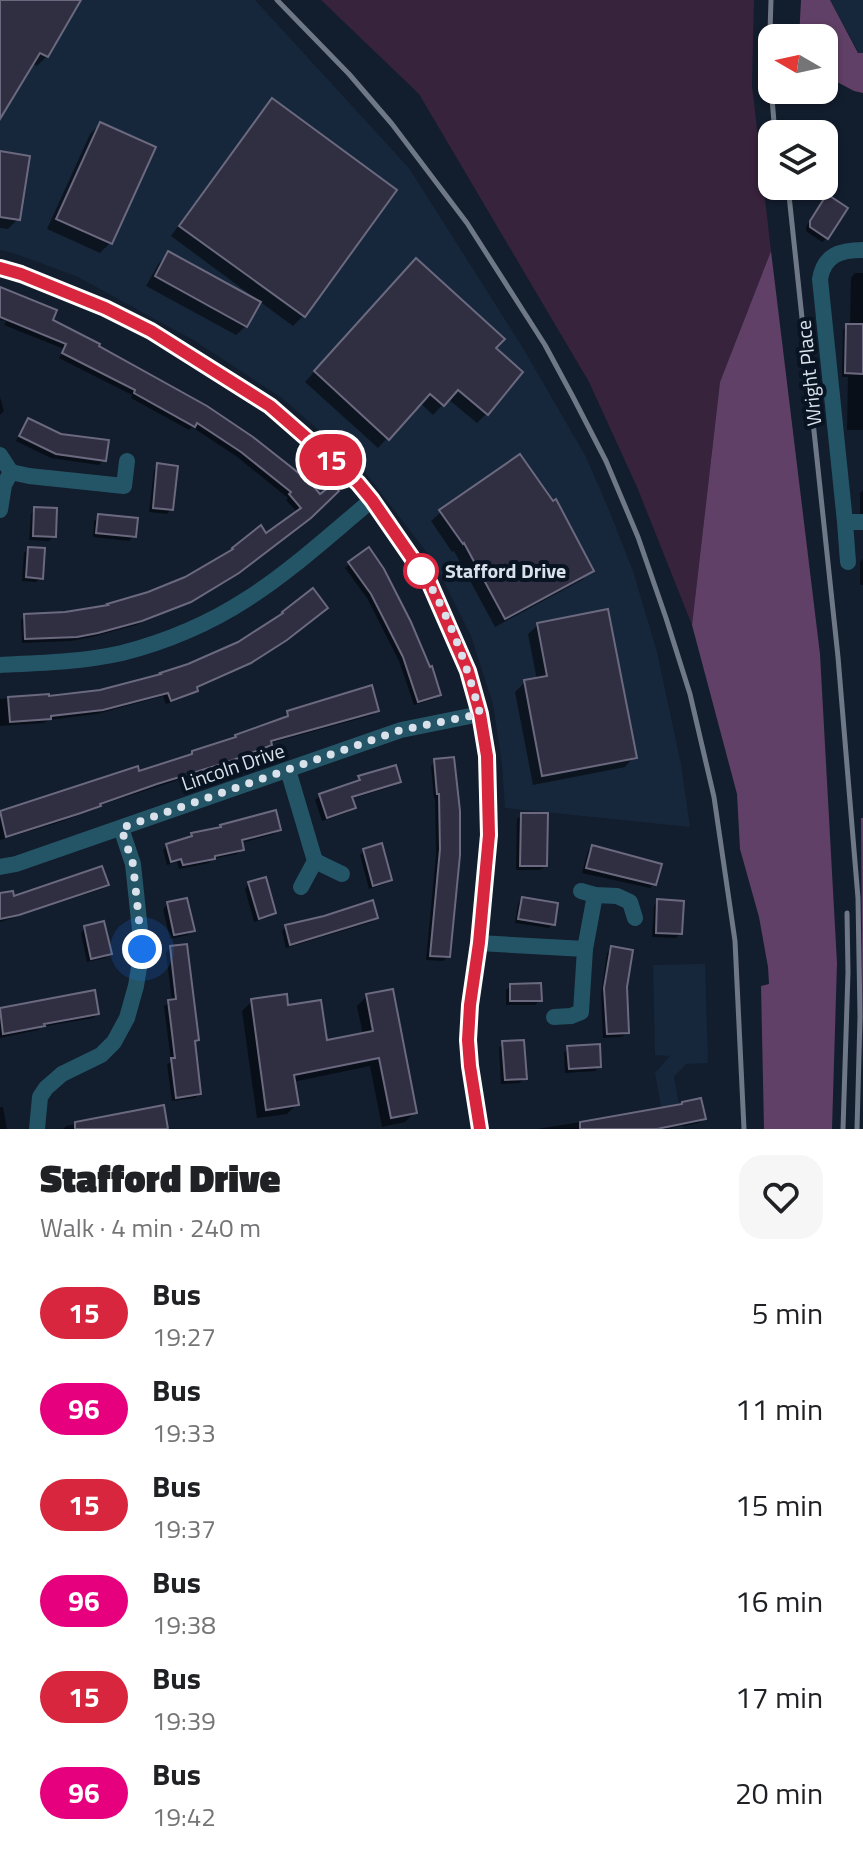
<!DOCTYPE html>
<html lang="en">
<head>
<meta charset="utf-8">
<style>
	:root { --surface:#fff; --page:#f6f6f6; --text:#202124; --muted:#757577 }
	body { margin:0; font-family:"Titillium Web",sans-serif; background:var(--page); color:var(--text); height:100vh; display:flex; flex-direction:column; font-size:30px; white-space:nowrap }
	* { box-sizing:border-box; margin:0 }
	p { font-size:26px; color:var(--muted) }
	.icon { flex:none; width:44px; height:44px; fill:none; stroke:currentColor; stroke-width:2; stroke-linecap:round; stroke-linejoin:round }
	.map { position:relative; height:1129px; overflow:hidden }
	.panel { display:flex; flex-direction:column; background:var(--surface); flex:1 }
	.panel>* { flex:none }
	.badge { padding:0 16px; border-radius:26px; font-size:28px; line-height:52px }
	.needle { width:52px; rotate:279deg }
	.buttons { position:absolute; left:758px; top:24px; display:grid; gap:16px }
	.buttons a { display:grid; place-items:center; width:80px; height:80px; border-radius:16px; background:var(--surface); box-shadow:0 2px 6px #0004; font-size:40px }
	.you { position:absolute; width:40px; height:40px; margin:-20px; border:6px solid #fff; border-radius:50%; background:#1a73e8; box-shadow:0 0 0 12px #1a73e833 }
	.map>.badge { position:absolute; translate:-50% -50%; box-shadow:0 0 0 4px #fff }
	.round { display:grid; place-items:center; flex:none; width:84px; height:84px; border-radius:24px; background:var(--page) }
	.headline { display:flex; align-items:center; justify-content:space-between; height:136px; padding:0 40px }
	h1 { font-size:38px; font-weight:800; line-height:60px }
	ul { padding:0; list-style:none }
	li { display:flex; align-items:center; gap:24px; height:96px; padding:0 40px }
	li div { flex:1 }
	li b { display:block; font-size:30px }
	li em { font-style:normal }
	li .badge { min-width:88px; font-weight:700; text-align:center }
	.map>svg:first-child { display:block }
	.built { fill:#17273b }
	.green { fill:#37233b }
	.forest { fill:#604066 }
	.shadow { fill:#0007 }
	.building { fill:#302e41; stroke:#6b697f; stroke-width:2 }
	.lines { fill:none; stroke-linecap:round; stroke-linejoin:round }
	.street { stroke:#245566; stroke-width:16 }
	.rail { stroke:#6f7886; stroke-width:5 }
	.line-casing { stroke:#fff; stroke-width:18 }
	.line { stroke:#d7263d; stroke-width:12 }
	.walk { stroke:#d9e1eb; stroke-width:8; stroke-dasharray:0 14.4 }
	.stop-dot { fill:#fff; stroke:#d7263d; stroke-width:4 }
	.labels { text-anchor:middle; stroke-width:8; stroke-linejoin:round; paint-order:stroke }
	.street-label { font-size:20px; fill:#d9e1eb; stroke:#091423 }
	.stop-label { font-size:20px; font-weight:bold; fill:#d9e1eb; stroke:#091423; text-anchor:start }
</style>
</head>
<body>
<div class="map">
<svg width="863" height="1129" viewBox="0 0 863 1129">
	<rect width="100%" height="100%" fill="#121d2d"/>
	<!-- built -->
	<g class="built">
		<polygon points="0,0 255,0 409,168 523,348 586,457 609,510 633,571 657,652 681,764 690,827 505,808 502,764 493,704 471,636 434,562 362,468 282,398 195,341 78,277 13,253 0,250"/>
		<polygon points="830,0 863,0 863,53 859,53"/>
		<polygon points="705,964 708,1063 686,1064 674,1077 683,1129 665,1129 655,1073 670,1056 655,1055 653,965"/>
	</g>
	<!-- green -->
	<polygon class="green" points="321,0 754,0 752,85 771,251 720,382 692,625 637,487 589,382 419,94"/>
	<!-- forest -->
	<g class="forest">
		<polygon points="801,0 830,0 858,53 863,53 863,93 854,91 824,75 824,38 799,38"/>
		<polygon points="771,251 820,654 837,963 832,1129 764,1129 761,986 769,984 768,967 759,917 740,849 737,794 692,625 720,382"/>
		<polygon points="861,818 863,818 863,1059"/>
	</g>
	<!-- shadow -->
	<g class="shadow">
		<polygon points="0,0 79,0 47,56 37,66 31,63 0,115"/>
		<polygon points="272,101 394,190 303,316 293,326 259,301 246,326 236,335 146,286 159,263 168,254 255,301 256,299 171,236 262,111"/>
		<polygon points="100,124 110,243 100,253 47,229 90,134"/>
		<polygon points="0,153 18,219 8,229 0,228"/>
		<polygon points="823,201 827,238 822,242 806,231 806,227"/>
		<polygon points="406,271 494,348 487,413 477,423 448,399 433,415 420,403 378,448 305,382"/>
		<polygon points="855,273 863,273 863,430 847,430 848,377 842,377 843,330 847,326 850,326 851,278"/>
		<polygon points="0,289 308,484 304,522 232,578 184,605 136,625 92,637 71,641 22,643 21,620 25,616 65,614 106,608 149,594 186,579 266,536 298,513 286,500 288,498 236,456 192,427 189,430 131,398 132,395 59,358 64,349 4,325 6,321 0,320"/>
		<polygon points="0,397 4,411 0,415"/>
		<polygon points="28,420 104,460 99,465 51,458 16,441 24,424"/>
		<polygon points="158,466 171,509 167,514 149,512 154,470"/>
		<polygon points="863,490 863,515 860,515 860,493"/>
		<polygon points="552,504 592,571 582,580 495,627 454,551 452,552 431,521 441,512"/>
		<polygon points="35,509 54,536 49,541 29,540 31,514"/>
		<polygon points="99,516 134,536 129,541 93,537 94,521"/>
		<polygon points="29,549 41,578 36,582 22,581 24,553"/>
		<polygon points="368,550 439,694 434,699 414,705 399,661 367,598 345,568"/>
		<polygon points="863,559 863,585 860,585 860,562"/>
		<polygon points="321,612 280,645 245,667 195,689 191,695 166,704 163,696 97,714 48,720 44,723 0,726 0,699 100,692 159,677"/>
		<polygon points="538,625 634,757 625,767 533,785 515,692 525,682 537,680 528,634"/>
		<polygon points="377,711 373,715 271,743 265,749 221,766 98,806 94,810 54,824 0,840 0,813 136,769 138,773 189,757 193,753 284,720 283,717 288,713"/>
		<polygon points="452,760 448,956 443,961 426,960 436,855 435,798 434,798 431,766 435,761"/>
		<polygon points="359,778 399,782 394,786 351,799 354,808 349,812 322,821 315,800 320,796 355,783"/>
		<polygon points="522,815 545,866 540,870 516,870 517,819"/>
		<polygon points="221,826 279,830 274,834 241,843 242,849 237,854 212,859 209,863 179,869 177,862 167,865 163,850 167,846 188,840 192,835 217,830"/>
		<polygon points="592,847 654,884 650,888 582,873 588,851"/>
		<polygon points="364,851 390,880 385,884 369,889 360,855"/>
		<polygon points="107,884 102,889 0,922 0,895 12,899"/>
		<polygon points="249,884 274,913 270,917 254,922 245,889"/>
		<polygon points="522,899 553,924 549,928 515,923 518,904"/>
		<polygon points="658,901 680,933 676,938 652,937 654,906"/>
		<polygon points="168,904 192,930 188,935 170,939 163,909"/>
		<polygon points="376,918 372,922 286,948 282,931 286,927"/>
		<polygon points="85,928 110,954 105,958 87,962 81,933"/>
		<polygon points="170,948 197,1039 193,1044 199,1094 195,1098 172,1101 167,1065 171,1061 164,1006 172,1001 166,953"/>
		<polygon points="612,948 625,987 627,1032 622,1037 603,1038 601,994 607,953"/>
		<polygon points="511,986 540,1000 535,1005 506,1005 506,990"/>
		<polygon points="94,992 97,1014 93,1018 41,1027 38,1030 0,1038 0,1010"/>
		<polygon points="367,996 415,1112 405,1122 382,1127 370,1066 293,1082 297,1104 287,1114 257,1118 242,1011 252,1001 287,1007 325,1043 363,1035 357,1006"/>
		<polygon points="503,1043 525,1078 520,1083 501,1084 499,1048"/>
		<polygon points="568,1048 599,1066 595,1071 565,1073 564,1053"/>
		<polygon points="681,1106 704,1118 699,1123 669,1129 537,1129"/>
		<polygon points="0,1107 3,1107 7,1129 0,1129"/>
		<polygon points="121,1114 166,1129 63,1129 66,1126"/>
	</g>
	<!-- building -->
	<g class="building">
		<polygon points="0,0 81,0 48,57 40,53 0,119"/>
		<polygon points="272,98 397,190 305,317 179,226"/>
		<polygon points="100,122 156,147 112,244 56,219"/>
		<polygon points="0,151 30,156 20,220 0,217"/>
		<polygon points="827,194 848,208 828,239 810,227 810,221"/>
		<polygon points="168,251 261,302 247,327 155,276"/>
		<polygon points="416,258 505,339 496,348 523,372 488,415 458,390 444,406 430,394 389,440 314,371"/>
		<polygon points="0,287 57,310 53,320 100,344 99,346 207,406 253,437 310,482 320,494 333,484 339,491 311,518 239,573 191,602 142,621 98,633 77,637 25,639 24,614 65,612 108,605 107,604 148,592 185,577 233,549 232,548 261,525 266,533 301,508 289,494 291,492 241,452 197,423 195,427 134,393 135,390 62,353 66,344 0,317"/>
		<polygon points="846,324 863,324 863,374 845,373"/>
		<polygon points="28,418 61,434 109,440 106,461 56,454 19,436"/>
		<polygon points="520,454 553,501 556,499 594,571 505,619 464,543 463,544 439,510"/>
		<polygon points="157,463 178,466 173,510 153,508"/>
		<polygon points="34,507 57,508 56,537 33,536"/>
		<polygon points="98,514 138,518 136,537 96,533"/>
		<polygon points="28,547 45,548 43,579 26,577"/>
		<polygon points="369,547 384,569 411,622 430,667 432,666 441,695 418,702 403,657 371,594 348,562"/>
		<polygon points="313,588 328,608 287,640 251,663 197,687 198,691 171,701 168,693 103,710 51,716 51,719 10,722 8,697 49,694 49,696 100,690 161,674 160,673 188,664 238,642 283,613 282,612"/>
		<polygon points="608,609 637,758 542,776 524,680 547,676 537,623"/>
		<polygon points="372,685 379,711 271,741 272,745 228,762 157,784 100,804 101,806 81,813 6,837 0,811 138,766 139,771 192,754 192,751 236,737 235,735 288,716 287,711"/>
		<polygon points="454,757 460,811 460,855 450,957 430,956 440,849 439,794 437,794 434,759"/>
		<polygon points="396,765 401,782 352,797 356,808 327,818 319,794 360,780 358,776"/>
		<polygon points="276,810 281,830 242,840 244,850 215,856 215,859 183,865 181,859 171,862 166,844 192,836 191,833 221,827 220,825"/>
		<polygon points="521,813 548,813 547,866 520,866"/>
		<polygon points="382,843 392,880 373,886 363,849"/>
		<polygon points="592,845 662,864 656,885 586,868"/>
		<polygon points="102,866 109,885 19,915 0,919 0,893 13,891 14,896"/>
		<polygon points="266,877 276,913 259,919 248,882"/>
		<polygon points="522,897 558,903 555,925 518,919"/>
		<polygon points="187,898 195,931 174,935 167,902"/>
		<polygon points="657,899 684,901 682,934 656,933"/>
		<polygon points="373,900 378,918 290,945 285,925 324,916"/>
		<polygon points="104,921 112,954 91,959 84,926"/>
		<polygon points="187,944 199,1040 195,1041 201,1094 176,1098 171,1058 175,1058 168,1000 176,999 170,946"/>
		<polygon points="611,946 633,950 627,987 629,1033 607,1034 604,988"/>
		<polygon points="541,983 542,1001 510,1001 510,984"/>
		<polygon points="393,989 417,1113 391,1118 379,1058 294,1075 299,1105 266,1110 251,999 287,994 288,1005 321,1000 327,1040 373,1031 366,994"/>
		<polygon points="95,990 99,1014 44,1024 45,1026 3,1034 0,1008"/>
		<polygon points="524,1040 527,1079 505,1080 502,1041"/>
		<polygon points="600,1044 601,1067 569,1069 567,1046"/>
		<polygon points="701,1098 706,1119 657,1129 580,1129 580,1122 682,1104 682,1102"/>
		<polygon points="164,1105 168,1129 75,1129 75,1122"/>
	</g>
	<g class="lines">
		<!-- street -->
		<g class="street">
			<path d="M 863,250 C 840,250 824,255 820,279 L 845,522 L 863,522"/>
			<polyline points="0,268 21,274 105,308 151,331 270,406 358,483 372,500 430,584 468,671 480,714 487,756 489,835 479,943 470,1005 468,1040 470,1066 480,1129"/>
			<polyline points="0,455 11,472"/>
			<polyline points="0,510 4,485 11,472 29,476 124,486 127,461"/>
			<polyline points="845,522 848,562"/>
			<path d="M 0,665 C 41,663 82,662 122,653 C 165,642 210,623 247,599 C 290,572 333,532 372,500"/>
			<polyline points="288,770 315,861 301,887"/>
			<polyline points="315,861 342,874"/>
			<polyline points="0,867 16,864 401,730 480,714"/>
			<polyline points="581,891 595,895 617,896 630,902 635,918"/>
			<polyline points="479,943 585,949 595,895"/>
			<polyline points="554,1017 571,1016 581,1012 585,949"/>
			<polyline points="37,1129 40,1097 46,1088 62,1074 101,1055 114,1042 127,1018 136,986 142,949 133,864 121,828"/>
		</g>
		<!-- rail -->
		<g class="rail">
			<polyline points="277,0 349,74 392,124 467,223 545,345 573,397 606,461 638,537 666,618 690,694 714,797 735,941 744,1129"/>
			<polyline points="771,0 769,63 775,134"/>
			<polyline points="788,186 838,657 858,898 860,1017 857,1129"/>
			<polyline points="843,1129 848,972 847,913"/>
		</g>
	</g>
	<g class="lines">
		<defs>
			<polyline id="line" points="0,268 21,274 105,308 151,331 270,406 358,483 372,500 430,584 468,671 480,714 487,756 489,835 479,943 470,1005 468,1040 470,1066 480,1129"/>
		</defs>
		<!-- line casing -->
		<use href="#line" class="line-casing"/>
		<!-- line -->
		<use href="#line" class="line"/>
		<!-- walk -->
		<path class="walk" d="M 142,949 L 133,864 L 121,828 L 401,730 L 480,714 C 467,665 448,611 420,569 L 421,571"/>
	</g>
	<!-- markers -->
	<circle class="stop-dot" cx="421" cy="571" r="16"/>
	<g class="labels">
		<!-- street labels -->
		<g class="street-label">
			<text transform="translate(809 373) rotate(-96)" y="7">Wright Place</text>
			<text transform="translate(233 767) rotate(-19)" y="7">Lincoln Drive</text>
		</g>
		<!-- stop labels -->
		<g class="stop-label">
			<text x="445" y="578">Stafford Drive</text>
		</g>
	</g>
</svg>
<div class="buttons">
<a><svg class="needle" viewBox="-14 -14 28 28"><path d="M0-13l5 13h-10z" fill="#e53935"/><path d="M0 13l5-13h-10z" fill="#757577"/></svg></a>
<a><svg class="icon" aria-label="layers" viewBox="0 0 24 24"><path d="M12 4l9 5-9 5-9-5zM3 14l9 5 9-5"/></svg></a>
</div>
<div class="you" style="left:142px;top:949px"></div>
<b class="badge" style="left:331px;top:460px;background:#d7263d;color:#fff">15</b>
</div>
<section class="panel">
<div class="headline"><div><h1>Stafford Drive</h1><p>Walk · 4 min · 240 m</p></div><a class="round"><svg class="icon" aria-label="heart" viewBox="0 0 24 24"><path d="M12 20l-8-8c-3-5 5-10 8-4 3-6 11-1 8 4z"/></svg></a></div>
<ul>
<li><span class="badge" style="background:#d7263d;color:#fff">15</span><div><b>Bus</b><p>19:27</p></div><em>5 min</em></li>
<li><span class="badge" style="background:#e6007e;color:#fff">96</span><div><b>Bus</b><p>19:33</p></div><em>11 min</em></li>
<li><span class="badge" style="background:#d7263d;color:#fff">15</span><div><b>Bus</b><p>19:37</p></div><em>15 min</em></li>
<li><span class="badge" style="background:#e6007e;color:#fff">96</span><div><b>Bus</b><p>19:38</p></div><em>16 min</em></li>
<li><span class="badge" style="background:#d7263d;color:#fff">15</span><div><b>Bus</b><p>19:39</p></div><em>17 min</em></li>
<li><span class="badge" style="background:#e6007e;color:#fff">96</span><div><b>Bus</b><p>19:42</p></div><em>20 min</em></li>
</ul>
</section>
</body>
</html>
